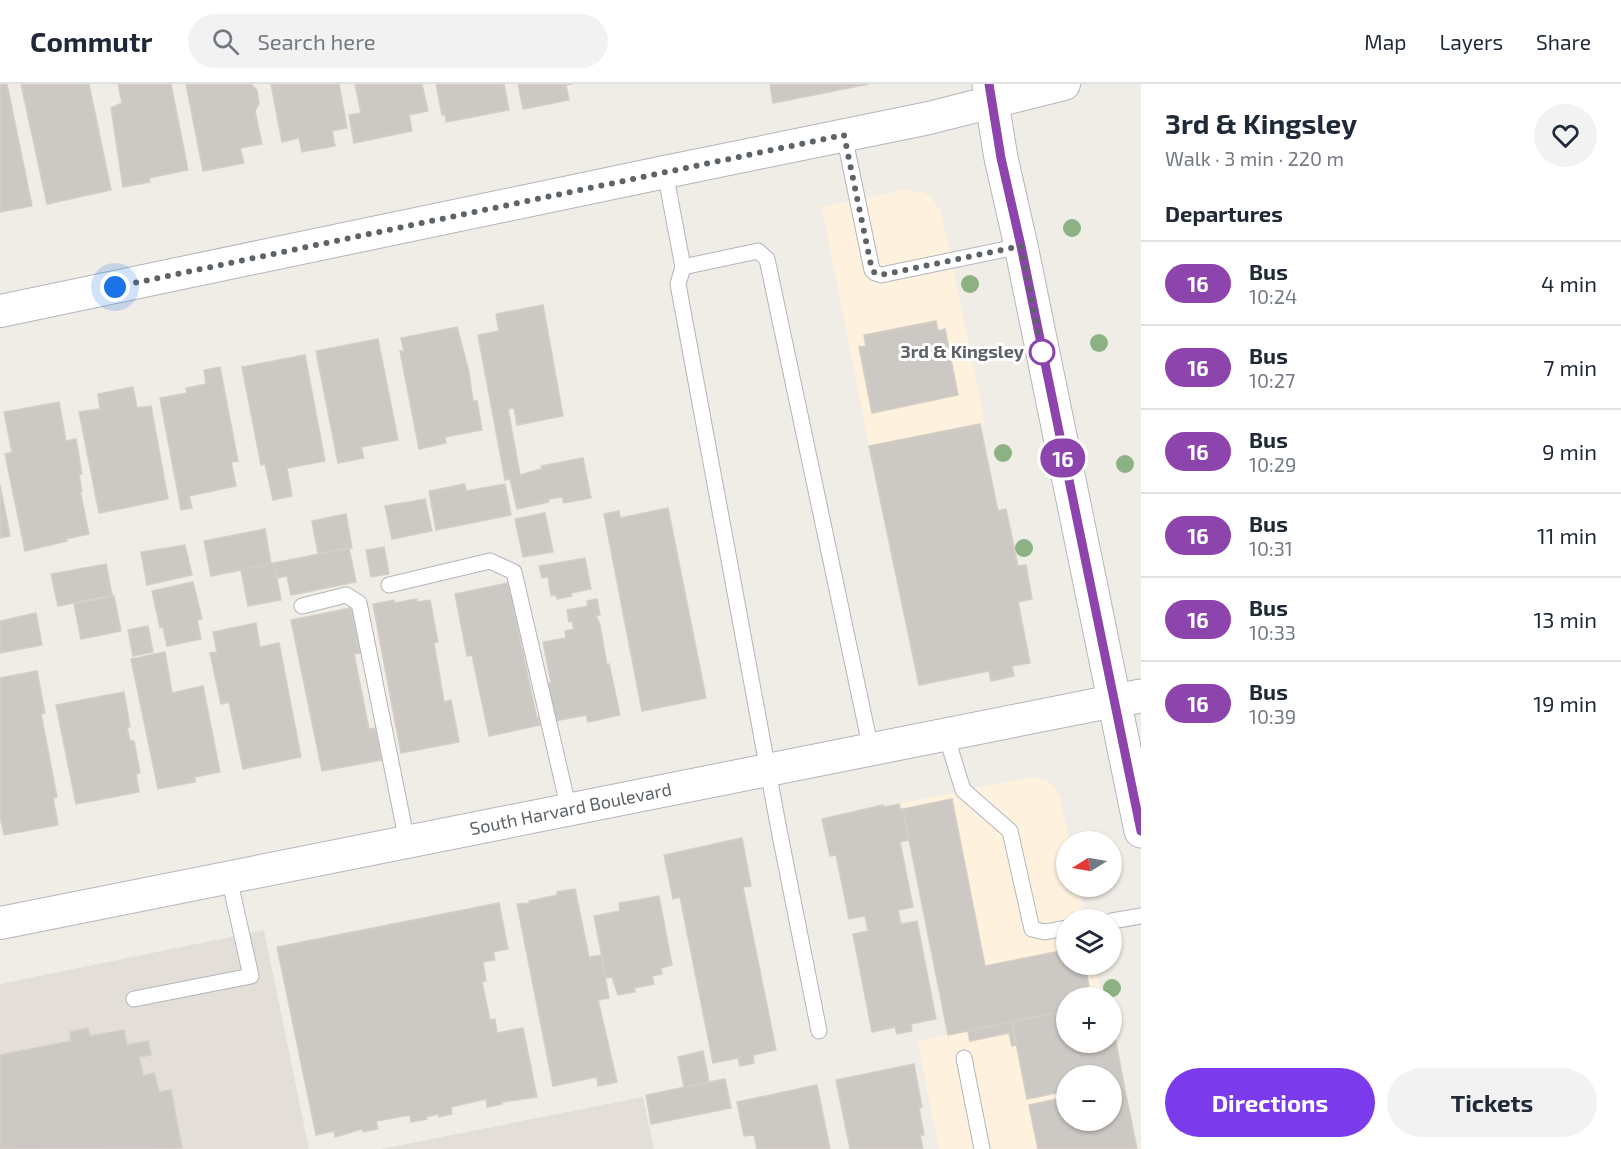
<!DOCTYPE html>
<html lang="en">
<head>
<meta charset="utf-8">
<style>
	:root { --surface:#fff; --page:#f2f2f3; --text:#1f2937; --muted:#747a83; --line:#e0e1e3; --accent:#7c3aed }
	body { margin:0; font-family:"Exo 2",sans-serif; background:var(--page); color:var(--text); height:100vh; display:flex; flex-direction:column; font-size:22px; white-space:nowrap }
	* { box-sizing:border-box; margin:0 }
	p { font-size:20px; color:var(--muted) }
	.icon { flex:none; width:33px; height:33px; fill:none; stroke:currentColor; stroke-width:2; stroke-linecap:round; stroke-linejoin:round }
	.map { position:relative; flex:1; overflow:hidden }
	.side { display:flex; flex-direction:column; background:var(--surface); width:480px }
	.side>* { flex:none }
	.badge { padding:0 12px; border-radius:20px; font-size:21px; line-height:39px }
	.needle { width:39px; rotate:259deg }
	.fabs { position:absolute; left:1056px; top:747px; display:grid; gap:12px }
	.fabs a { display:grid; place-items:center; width:66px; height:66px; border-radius:50%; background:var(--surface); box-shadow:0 2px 4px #0004; font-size:30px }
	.you { position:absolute; width:30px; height:30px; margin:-15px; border:4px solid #fff; border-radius:50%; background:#1a73e8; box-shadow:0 0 0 9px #1a73e833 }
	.map>.badge { position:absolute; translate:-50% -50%; box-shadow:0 0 0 3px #fff }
	h2 { padding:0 24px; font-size:22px; line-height:54px }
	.round { display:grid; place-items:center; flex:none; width:63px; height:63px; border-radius:32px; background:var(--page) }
	.head { display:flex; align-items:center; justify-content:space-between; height:102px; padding:0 24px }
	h1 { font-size:28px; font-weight:700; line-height:45px }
	.primary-button { display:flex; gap:12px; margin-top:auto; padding:12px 24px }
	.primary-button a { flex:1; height:69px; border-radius:36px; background:var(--accent); color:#fff; font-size:24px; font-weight:700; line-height:69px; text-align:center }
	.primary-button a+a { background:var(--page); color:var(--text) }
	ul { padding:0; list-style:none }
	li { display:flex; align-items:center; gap:18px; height:84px; padding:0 24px; border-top:2px solid var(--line) }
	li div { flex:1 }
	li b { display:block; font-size:22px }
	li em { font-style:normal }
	li .badge { min-width:66px; font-weight:700; text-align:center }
	header { display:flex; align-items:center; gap:36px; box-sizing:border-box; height:84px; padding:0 30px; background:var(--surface); border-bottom:2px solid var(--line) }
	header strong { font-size:28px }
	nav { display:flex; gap:33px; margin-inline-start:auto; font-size:21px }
	.search { width:420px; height:54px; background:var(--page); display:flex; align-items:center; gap:15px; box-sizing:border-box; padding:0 21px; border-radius:33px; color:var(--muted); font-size:22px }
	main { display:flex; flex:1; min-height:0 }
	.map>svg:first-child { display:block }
	.commercial { fill:#fef2de; fill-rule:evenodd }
	.education { fill:#e3ded8 }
	.building { fill:#ccc8c4; stroke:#d5cec5; stroke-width:1.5 }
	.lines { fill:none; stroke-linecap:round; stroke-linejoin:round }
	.service-casing { stroke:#b2b5b9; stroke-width:17 }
	.minor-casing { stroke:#b2b5b9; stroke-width:34 }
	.tertiary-casing { stroke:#b2b5b9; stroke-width:35 }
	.secondary-casing { stroke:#b3b7bb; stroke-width:35 }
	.service { stroke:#fff; stroke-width:15 }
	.minor { stroke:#fff; stroke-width:32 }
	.tertiary { stroke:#fff; stroke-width:33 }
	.secondary { stroke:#fff; stroke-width:33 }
	.tree { fill:#8cb284 }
	.line-casing { stroke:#fff; stroke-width:14 }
	.line { stroke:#8e44ad; stroke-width:9 }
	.walk { stroke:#5e6367; stroke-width:6; stroke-dasharray:0 10.8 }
	.stop-dot { fill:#fff; stroke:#8e44ad; stroke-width:3 }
	.labels { text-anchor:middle; stroke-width:6; stroke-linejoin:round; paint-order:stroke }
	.stop-label { font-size:18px; font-weight:bold; fill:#5e6367; stroke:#fff; text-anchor:end }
	.street-label { font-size:18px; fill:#5e6367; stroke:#fff }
</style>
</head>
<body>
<header>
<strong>Commutr</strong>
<div class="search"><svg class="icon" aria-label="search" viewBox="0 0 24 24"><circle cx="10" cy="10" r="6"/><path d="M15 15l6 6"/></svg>Search here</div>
<nav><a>Map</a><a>Layers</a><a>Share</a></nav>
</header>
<main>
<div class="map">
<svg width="1141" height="1065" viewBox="0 0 1141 1065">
	<rect width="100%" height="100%" fill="#f0ede7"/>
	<!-- commercial -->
	<g class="commercial">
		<polygon points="904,106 923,108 930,112 941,127 985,339 869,362 822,123"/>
		<path d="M 1033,693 L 1047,697 L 1054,703 L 1060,713 L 1069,757 L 1066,758 L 1066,802 L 1079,803 L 1086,835 L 1066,836 L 1066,880 L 1095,881 L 1102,913 L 1066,914 L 1066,958 L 1112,958 L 1112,937 L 1137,1065 L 939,1065 L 918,957 L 948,951 L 902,719 ZM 1066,992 L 1112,992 L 1112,1036 L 1066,1036 Z"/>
	</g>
	<!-- education -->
	<g class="education">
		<polygon points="264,846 309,1065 0,1065 0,900"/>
		<polygon points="643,1013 654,1065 381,1065"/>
	</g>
	<!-- building -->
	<g class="building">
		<polygon points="0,0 7,0 32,122 0,128"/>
		<polygon points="21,0 89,0 111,106 47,120"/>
		<polygon points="118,0 171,0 188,86 149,94 150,98 123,103 111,24 122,19"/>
		<polygon points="186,0 251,0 257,6 259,20 255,27 262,60 240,64 244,79 203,87"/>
		<polygon points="271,0 339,0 347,44 332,47 335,62 302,68 299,54 282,58"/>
		<polygon points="355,0 422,0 428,27 409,31 412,47 354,59 349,31 361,29"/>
		<polygon points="436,0 504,0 509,26 446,38 445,30 442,31"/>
		<polygon points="518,0 572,0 566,1 569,16 523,25"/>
		<polygon points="770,0 869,0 773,19"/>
		<polygon points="543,221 563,332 517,341 514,324 508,325 520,391 542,385 541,382 583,374 591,414 564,419 562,413 548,415 549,418 517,425 510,395 505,396 478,251 499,247 496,230"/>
		<polygon points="936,237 938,247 945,245 958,311 872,329 859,263 866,262 864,251"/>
		<polygon points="457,243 469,288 473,317 477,317 482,346 445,353 446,359 419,365 400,267 404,267 401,254"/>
		<polygon points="378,255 398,356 361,363 364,374 338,379 316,267"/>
		<polygon points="305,271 325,377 287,384 292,412 273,416 265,380 261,381 242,283"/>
		<polygon points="220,283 238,377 231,378 236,402 189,412 192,424 181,426 160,314 187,309 186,304 206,300 204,286"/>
		<polygon points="133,303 137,324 151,322 168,415 99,429 79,328 100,325 98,310"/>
		<polygon points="59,318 66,357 76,355 82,390 79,391 82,407 80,407 89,450 66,455 67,457 25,467 5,370 12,368 4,328"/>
		<polygon points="980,340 998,427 1006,425 1018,482 1026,481 1032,515 1018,518 1030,579 1012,582 1014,592 991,597 989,587 919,601 869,362"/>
		<polygon points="465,400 466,407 505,400 511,431 436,446 429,407"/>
		<polygon points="0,401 10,452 0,454"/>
		<polygon points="425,415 432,447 392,455 385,422"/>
		<polygon points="668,424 706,614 642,627 604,430 619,427 620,434"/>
		<polygon points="545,429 553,468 523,473 515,435"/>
		<polygon points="346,430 352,464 318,470 312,437"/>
		<polygon points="265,445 271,480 211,492 204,457"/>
		<polygon points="185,461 192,491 147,501 141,468"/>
		<polygon points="384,463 389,490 371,493 366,466"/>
		<polygon points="349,464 356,498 291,511 287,492 277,494 274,479"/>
		<polygon points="585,474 591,505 571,509 572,512 557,515 556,511 551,512 548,493 542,494 539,482"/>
		<polygon points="274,479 281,516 248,522 241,486"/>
		<polygon points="106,480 112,511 58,522 51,490"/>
		<polygon points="193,498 202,535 197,536 201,555 167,562 163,543 160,544 152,507"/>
		<polygon points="508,499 537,635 538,634 540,641 489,652 472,571 467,572 455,510"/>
		<polygon points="114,512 121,547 81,555 74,520"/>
		<polygon points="417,515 417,518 430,516 438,558 434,559 444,618 451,616 459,658 401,669 373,520 394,516 395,519"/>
		<polygon points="597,515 600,531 596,532 600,541 607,581 609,580 620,631 588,638 586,631 554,637 547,600 551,599 543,558 566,554 565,547 574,545 572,537 569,538 567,526 588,522 587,517"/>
		<polygon points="351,524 360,569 354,570 369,645 375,644 382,676 322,687 291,536"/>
		<polygon points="36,529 42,561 0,569 0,537"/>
		<polygon points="256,539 260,563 279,559 301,673 243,685 229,618 221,620 210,569 217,568 213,548"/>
		<polygon points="148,542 153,568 133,572 128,546"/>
		<polygon points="165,568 172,609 203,602 220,688 195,693 195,698 158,705 131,575"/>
		<polygon points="37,587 45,629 41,630 57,713 53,714 58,741 4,751 0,732 0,594"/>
		<polygon points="124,608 130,643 127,643 130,657 134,657 140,689 136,690 139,708 76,720 56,621"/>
		<polygon points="952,715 985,882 1066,866 1066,880 1085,880 1091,914 1066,914 1066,927 948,951 903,725"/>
		<polygon points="899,720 900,725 903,725 909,756 900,758 913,823 898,826 901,840 917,837 936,935 911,940 912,947 897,950 895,943 872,948 853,850 868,847 865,832 849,835 836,771 830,772 822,735 883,721 883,723"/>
		<polygon points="742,754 751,802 743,803 776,966 753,971 754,979 740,982 738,974 713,979 680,813 673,815 664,771"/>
		<polygon points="575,805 589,873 601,871 609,914 598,916 617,998 598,1002 597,993 553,1002 517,820 530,819 529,817 557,811 557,808"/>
		<polygon points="659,812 672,881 661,884 662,890 652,892 654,900 634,904 635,908 618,911 612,893 606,894 594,832 620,827 619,819"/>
		<polygon points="499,819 508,865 493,868 495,876 483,878 486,897 482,898 490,936 495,935 497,949 523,944 537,1013 502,1018 502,1020 487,1023 486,1015 451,1023 452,1030 439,1033 438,1030 426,1033 427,1035 411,1038 410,1031 376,1037 378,1045 363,1048 362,1045 335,1053 334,1047 316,1051 277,863"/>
		<polygon points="1066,927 1066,958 1112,958 1112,937 1124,1001 1112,1004 1112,992 1066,992 1066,1007 1027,1015 1012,938"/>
		<polygon points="1012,938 1016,961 1012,962 1009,949 970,957 968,947"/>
		<polygon points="88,944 90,952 124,946 127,961 148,957 151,971 139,973 143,992 154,989 159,1008 171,1006 182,1064 0,1065 0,971 71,957 70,948"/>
		<polygon points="703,967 709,998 684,1003 678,973"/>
		<polygon points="914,980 922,1023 919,1024 924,1051 920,1051 923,1065 850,1065 836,996"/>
		<polygon points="725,995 731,1024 651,1040 646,1011"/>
		<polygon points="817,1001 830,1065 757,1065 754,1051 744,1052 737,1018"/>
		<polygon points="1124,1001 1137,1065 1038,1065 1029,1021 1066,1013 1066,1036 1112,1036 1112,1004"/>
	</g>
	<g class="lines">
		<defs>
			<g id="service">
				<polyline points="844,51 872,186 875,189 881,191 1021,162"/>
				<polyline points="665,88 683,183"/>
				<polyline points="389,501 490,477 514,488 569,726"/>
				<polyline points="302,522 346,511 359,519 407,758"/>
				<polyline points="946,651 963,706 1010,747 1032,845 1045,848 1066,844"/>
				<polyline points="1112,837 1141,832"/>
				<polyline points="134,915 251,892 229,794"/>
				<polyline points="819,947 779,746 678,200 683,183 758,167 767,175 871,666"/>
				<polyline points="964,974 982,1065"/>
			</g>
			<g id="minor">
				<polyline points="0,227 665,88 929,34 1064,0"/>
				<path id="s1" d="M 0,839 L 1114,617"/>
			</g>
			<polyline id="tertiary" points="1114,617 1141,612"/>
			<polyline id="secondary" points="989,0 1001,74 1021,162 1141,747"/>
		</defs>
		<!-- service casing -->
		<use href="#service" class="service-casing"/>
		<!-- minor casing -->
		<use href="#minor" class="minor-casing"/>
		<!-- tertiary casing -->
		<use href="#tertiary" class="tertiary-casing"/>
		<!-- secondary casing -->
		<use href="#secondary" class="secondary-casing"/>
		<!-- service -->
		<use href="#service" class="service"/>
		<!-- minor -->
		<use href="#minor" class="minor"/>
		<!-- tertiary -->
		<use href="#tertiary" class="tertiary"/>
		<!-- secondary -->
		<use href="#secondary" class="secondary"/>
	</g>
	<!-- trees -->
	<g class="tree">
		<circle cx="1072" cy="144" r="9"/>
		<circle cx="970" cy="200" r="9"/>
		<circle cx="1099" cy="259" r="9"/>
		<circle cx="1003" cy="369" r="9"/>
		<circle cx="1125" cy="380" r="9"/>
		<circle cx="1024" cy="464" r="9"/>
		<circle cx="1112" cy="904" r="9"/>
	</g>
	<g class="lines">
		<defs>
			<polyline id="line" points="989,0 1001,74 1021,162 1141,747"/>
		</defs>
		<!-- line casing -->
		<use href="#line" class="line-casing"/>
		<!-- line -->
		<use href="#line" class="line"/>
		<!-- walk -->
		<polyline class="walk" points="115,203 844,51 872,186 875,189 881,191 1021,162 1042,268"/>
	</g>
	<!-- markers -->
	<circle class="stop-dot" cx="1042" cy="268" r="12"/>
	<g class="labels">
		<!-- stop labels -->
		<g class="stop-label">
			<text x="1024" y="274">3rd &amp; Kingsley</text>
		</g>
		<!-- street labels -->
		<g class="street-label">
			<text dy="6" stroke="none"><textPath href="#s1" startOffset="582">South Harvard Boulevard</textPath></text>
		</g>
	</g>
</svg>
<div class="fabs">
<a><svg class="needle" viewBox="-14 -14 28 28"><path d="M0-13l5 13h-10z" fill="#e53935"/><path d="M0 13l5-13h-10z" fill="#747a83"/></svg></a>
<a><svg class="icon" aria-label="layers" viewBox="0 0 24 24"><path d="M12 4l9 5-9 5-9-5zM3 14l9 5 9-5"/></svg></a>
<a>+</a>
<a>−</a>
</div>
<div class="you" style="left:115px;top:203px"></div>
<b class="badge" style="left:1063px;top:374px;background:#8e44ad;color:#fff">16</b>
</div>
<section class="side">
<div class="head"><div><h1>3rd &amp; Kingsley</h1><p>Walk · 3 min · 220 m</p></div><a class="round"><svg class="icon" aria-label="heart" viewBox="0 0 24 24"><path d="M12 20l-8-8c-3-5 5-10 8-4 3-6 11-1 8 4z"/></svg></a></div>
<h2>Departures</h2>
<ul>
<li><span class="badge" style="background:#8e44ad;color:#fff">16</span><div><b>Bus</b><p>10:24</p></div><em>4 min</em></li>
<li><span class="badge" style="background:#8e44ad;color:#fff">16</span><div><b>Bus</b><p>10:27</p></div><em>7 min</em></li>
<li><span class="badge" style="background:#8e44ad;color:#fff">16</span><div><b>Bus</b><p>10:29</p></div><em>9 min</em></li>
<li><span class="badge" style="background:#8e44ad;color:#fff">16</span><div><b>Bus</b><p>10:31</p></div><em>11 min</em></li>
<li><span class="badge" style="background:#8e44ad;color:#fff">16</span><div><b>Bus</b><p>10:33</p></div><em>13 min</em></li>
<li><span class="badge" style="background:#8e44ad;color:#fff">16</span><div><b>Bus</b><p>10:39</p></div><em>19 min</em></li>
</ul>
<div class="primary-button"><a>Directions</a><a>Tickets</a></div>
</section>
</main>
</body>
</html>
